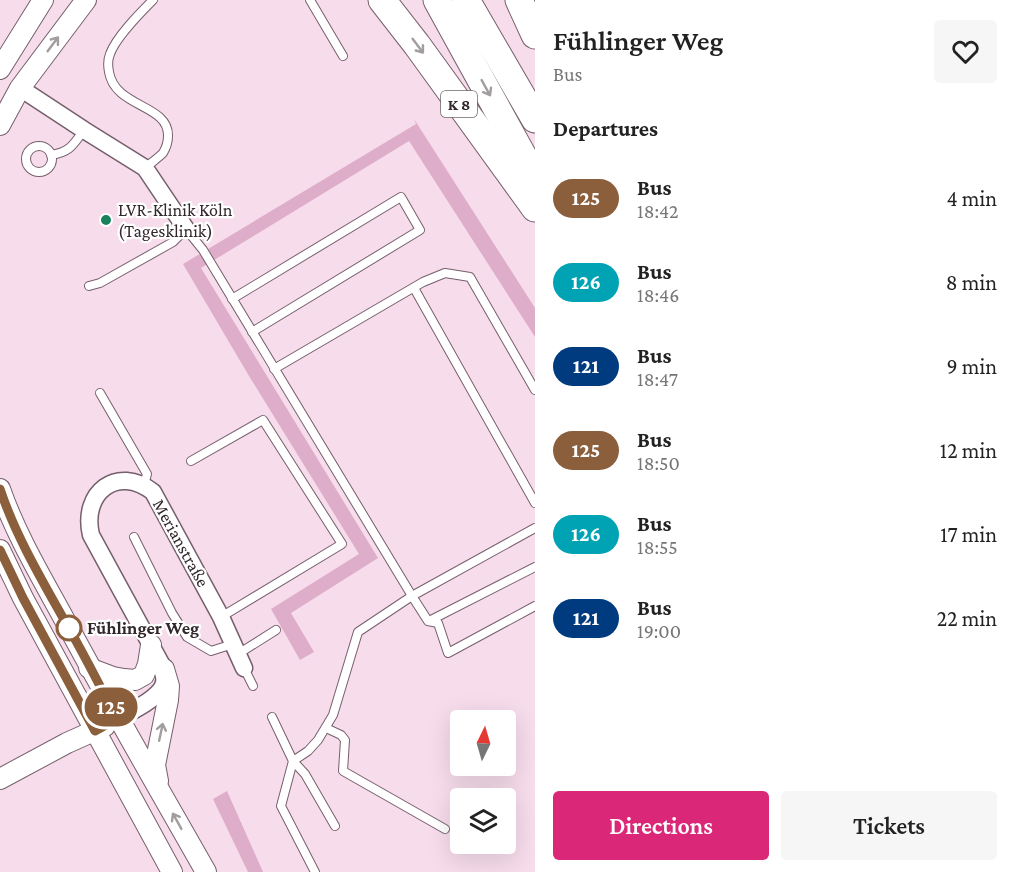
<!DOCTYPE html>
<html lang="en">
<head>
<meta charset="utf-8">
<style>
	:root { --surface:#fff; --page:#f6f6f6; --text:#222; --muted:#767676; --accent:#db2777 }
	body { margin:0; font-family:"Crimson Pro",serif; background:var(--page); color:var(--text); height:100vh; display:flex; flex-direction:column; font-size:22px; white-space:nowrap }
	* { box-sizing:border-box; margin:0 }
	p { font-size:20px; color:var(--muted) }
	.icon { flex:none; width:33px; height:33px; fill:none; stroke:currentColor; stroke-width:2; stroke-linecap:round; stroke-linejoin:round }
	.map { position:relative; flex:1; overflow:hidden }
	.drawer { display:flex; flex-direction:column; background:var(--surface); width:480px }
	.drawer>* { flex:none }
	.badge { padding:0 12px; border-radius:20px; font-size:21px; line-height:39px }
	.needle { width:39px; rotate:5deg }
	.fabs { position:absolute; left:450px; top:710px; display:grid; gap:12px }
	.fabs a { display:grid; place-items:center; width:66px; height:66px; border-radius:6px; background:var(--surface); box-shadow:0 6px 24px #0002; font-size:30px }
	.map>.badge { position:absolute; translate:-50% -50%; box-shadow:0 0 0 3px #fff }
	h2 { padding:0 18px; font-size:22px; line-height:54px }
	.round { display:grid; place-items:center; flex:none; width:63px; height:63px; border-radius:6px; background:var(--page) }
	.head { display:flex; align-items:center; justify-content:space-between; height:102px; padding:0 18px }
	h1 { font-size:28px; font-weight:600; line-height:45px }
	.action { display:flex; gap:12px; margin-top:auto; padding:12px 18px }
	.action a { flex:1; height:69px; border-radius:6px; background:var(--accent); color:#fff; font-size:24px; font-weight:600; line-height:69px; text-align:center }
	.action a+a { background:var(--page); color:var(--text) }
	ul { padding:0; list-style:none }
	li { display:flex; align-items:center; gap:18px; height:84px; padding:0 18px }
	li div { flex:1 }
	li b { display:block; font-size:22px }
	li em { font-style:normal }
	li .badge { min-width:66px; font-weight:700; text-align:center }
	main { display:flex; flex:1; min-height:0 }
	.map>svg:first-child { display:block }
	.green { fill:#deadc9 }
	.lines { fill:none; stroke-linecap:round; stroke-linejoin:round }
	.service-casing { stroke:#765f6c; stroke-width:10 }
	.minor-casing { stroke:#765f6c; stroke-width:19 }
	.tertiary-casing { stroke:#765f6c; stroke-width:22 }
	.trunk-casing { stroke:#765f6c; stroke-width:29 }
	.service { stroke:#fff; stroke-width:8 }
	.minor { stroke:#fff; stroke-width:16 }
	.tertiary { stroke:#fff; stroke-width:20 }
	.trunk { stroke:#fff; stroke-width:27 }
	.oneway { stroke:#a29ea0 }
	.line-casing { stroke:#fff; stroke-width:14 }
	.line { stroke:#8b5e3c; stroke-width:9 }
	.poi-dot { fill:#1a825d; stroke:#fff; stroke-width:2 }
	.stop-dot { fill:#fff; stroke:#8b5e3c; stroke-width:3 }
	.labels { text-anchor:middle; stroke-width:4.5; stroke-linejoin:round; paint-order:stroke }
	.shield { fill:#fff; stroke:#6f686b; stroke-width:1.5 }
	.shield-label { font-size:16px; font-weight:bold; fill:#31272c }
	.poi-label { font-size:18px; fill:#31272c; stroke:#fff; text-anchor:start }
	.street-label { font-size:18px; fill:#31272c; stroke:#fff }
	.stop-label { font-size:18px; font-weight:bold; fill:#31272c; stroke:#fff; text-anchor:start }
</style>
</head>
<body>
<main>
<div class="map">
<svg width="535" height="872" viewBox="0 0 535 872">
	<rect width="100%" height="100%" fill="#f7dceb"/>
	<!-- green -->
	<g class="green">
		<polygon points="414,119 535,308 535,337 409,141 201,268 378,558 291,613 314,652 300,660 271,609 359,554 249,376 183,264 416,124"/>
		<polygon points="227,791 263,872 248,872 213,799"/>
	</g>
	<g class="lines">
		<defs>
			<g id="service">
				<polyline points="310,0 343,56"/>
				<circle cx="39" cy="159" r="13"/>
				<path d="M 51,155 C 70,152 73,145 84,130"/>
				<path d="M 145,168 C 151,163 158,158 163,153 C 166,148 168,141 168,136 C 169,104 115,108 109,72 C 108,67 108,59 110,54 C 116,37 140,13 153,0"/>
				<polyline points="89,286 100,283 173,242 186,229 203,250 412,596 428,621 438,623 448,653 535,606"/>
				<polyline points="414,288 535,503"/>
				<polyline points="232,299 401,197 420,230 252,332"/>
				<polyline points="274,369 423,282 445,273 470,277 535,390"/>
				<polyline points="100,393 147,474 144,485"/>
				<polyline points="191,461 263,420 342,544 221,617"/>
				<polyline points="134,537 172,613 187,637 211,651 233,644"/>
				<polyline points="429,621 535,567"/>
				<polyline points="238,654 276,630"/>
				<polyline points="244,668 253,686"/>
				<polyline points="272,717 293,761 281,806 315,872"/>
				<polyline points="326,728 341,735 345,740 343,771 445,829"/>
				<polyline points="335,826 305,774 293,761 308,751 318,740 333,715 358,632 412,596 535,528"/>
			</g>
			<g id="minor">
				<polyline points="20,88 84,130 145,168 186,229"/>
				<path d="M 117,719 C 130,712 154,701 162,688 C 165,683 165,676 164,669 L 91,535 C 81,493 117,464 153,492 L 221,617 L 244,668"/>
			</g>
			<g id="tertiary">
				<polyline points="0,69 43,0"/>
				<polyline points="0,125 20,88 86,0"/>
				<path d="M 0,489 C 17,538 45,583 69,628 C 113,710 160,791 206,872"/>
				<polyline points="0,550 23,598 172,872"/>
				<polyline points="89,668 113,677 124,679 135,680 144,675 148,664 151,645"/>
				<polyline points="0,779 67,743 105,726"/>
				<polyline points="158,781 155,765 168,700 169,686 164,669"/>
			</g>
			<g id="trunk">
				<polyline points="382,0 417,45 535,208"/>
				<polyline points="437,0 535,178"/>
				<polyline points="466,0 535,119"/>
				<polyline points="519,0 535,35"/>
			</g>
		</defs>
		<!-- service casing -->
		<use href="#service" class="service-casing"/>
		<!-- minor casing -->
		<use href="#minor" class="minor-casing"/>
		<!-- tertiary casing -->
		<use href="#tertiary" class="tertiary-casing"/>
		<!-- trunk casing -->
		<use href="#trunk" class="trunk-casing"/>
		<!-- service -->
		<use href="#service" class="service"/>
		<!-- minor -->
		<use href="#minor" class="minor"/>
		<!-- tertiary -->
		<use href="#tertiary" class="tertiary"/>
		<!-- trunk -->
		<use href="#trunk" class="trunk"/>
	</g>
	<!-- one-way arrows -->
	<defs><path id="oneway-shaft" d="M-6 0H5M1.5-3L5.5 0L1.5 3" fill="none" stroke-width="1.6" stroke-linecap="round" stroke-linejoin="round" transform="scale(1.5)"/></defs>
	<g class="oneway">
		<use href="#oneway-shaft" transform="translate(53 44) rotate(-53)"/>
		<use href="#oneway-shaft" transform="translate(418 46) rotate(53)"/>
		<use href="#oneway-shaft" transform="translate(486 88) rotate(61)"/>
		<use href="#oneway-shaft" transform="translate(161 732) rotate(-78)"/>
		<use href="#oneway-shaft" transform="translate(177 821) rotate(-119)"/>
	</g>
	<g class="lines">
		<defs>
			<path id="line" d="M 0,489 C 16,537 43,582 67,625 C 85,656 101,688 117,719 L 95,731 L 23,598 L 0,550"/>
		</defs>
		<!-- line casing -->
		<use href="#line" class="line-casing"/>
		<!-- line -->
		<use href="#line" class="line"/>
	</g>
	<!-- markers -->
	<circle class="poi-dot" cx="106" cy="220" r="6"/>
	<circle class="stop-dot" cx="69" cy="628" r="12"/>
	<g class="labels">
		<!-- shield labels -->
		<rect class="shield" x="441" y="91" width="36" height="26" rx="4.5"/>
		<g class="shield-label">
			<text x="459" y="110">K 8</text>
		</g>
		<!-- poi labels -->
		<g class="poi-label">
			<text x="118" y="216">LVR-Klinik Köln<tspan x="118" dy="21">(Tagesklinik)</tspan></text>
		</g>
		<!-- street labels -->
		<g class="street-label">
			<text transform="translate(181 543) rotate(61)" y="6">Merianstraße</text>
		</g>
		<!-- stop labels -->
		<g class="stop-label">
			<text x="87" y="634">Fühlinger Weg</text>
		</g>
	</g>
</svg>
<div class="fabs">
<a><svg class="needle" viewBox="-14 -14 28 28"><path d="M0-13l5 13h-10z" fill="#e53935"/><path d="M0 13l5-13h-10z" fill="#767676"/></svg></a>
<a><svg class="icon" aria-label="layers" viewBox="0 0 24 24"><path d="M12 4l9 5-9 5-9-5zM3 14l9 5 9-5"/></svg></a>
</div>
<b class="badge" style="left:111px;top:707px;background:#8b5e3c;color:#fff">125</b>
</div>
<section class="drawer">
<div class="head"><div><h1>Fühlinger Weg</h1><p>Bus</p></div><a class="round"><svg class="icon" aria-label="heart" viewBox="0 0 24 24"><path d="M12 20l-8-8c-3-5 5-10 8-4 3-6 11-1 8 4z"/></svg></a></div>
<h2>Departures</h2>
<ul>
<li><span class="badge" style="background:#8b5e3c;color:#fff">125</span><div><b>Bus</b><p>18:42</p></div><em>4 min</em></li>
<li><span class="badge" style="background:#00a3b4;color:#fff">126</span><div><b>Bus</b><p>18:46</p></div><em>8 min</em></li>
<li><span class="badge" style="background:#003b80;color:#fff">121</span><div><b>Bus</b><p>18:47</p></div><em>9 min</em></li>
<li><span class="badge" style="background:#8b5e3c;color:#fff">125</span><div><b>Bus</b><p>18:50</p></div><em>12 min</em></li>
<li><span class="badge" style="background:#00a3b4;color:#fff">126</span><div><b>Bus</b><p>18:55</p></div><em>17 min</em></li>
<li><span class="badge" style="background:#003b80;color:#fff">121</span><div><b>Bus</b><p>19:00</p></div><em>22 min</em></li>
</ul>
<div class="action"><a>Directions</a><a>Tickets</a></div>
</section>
</main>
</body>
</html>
